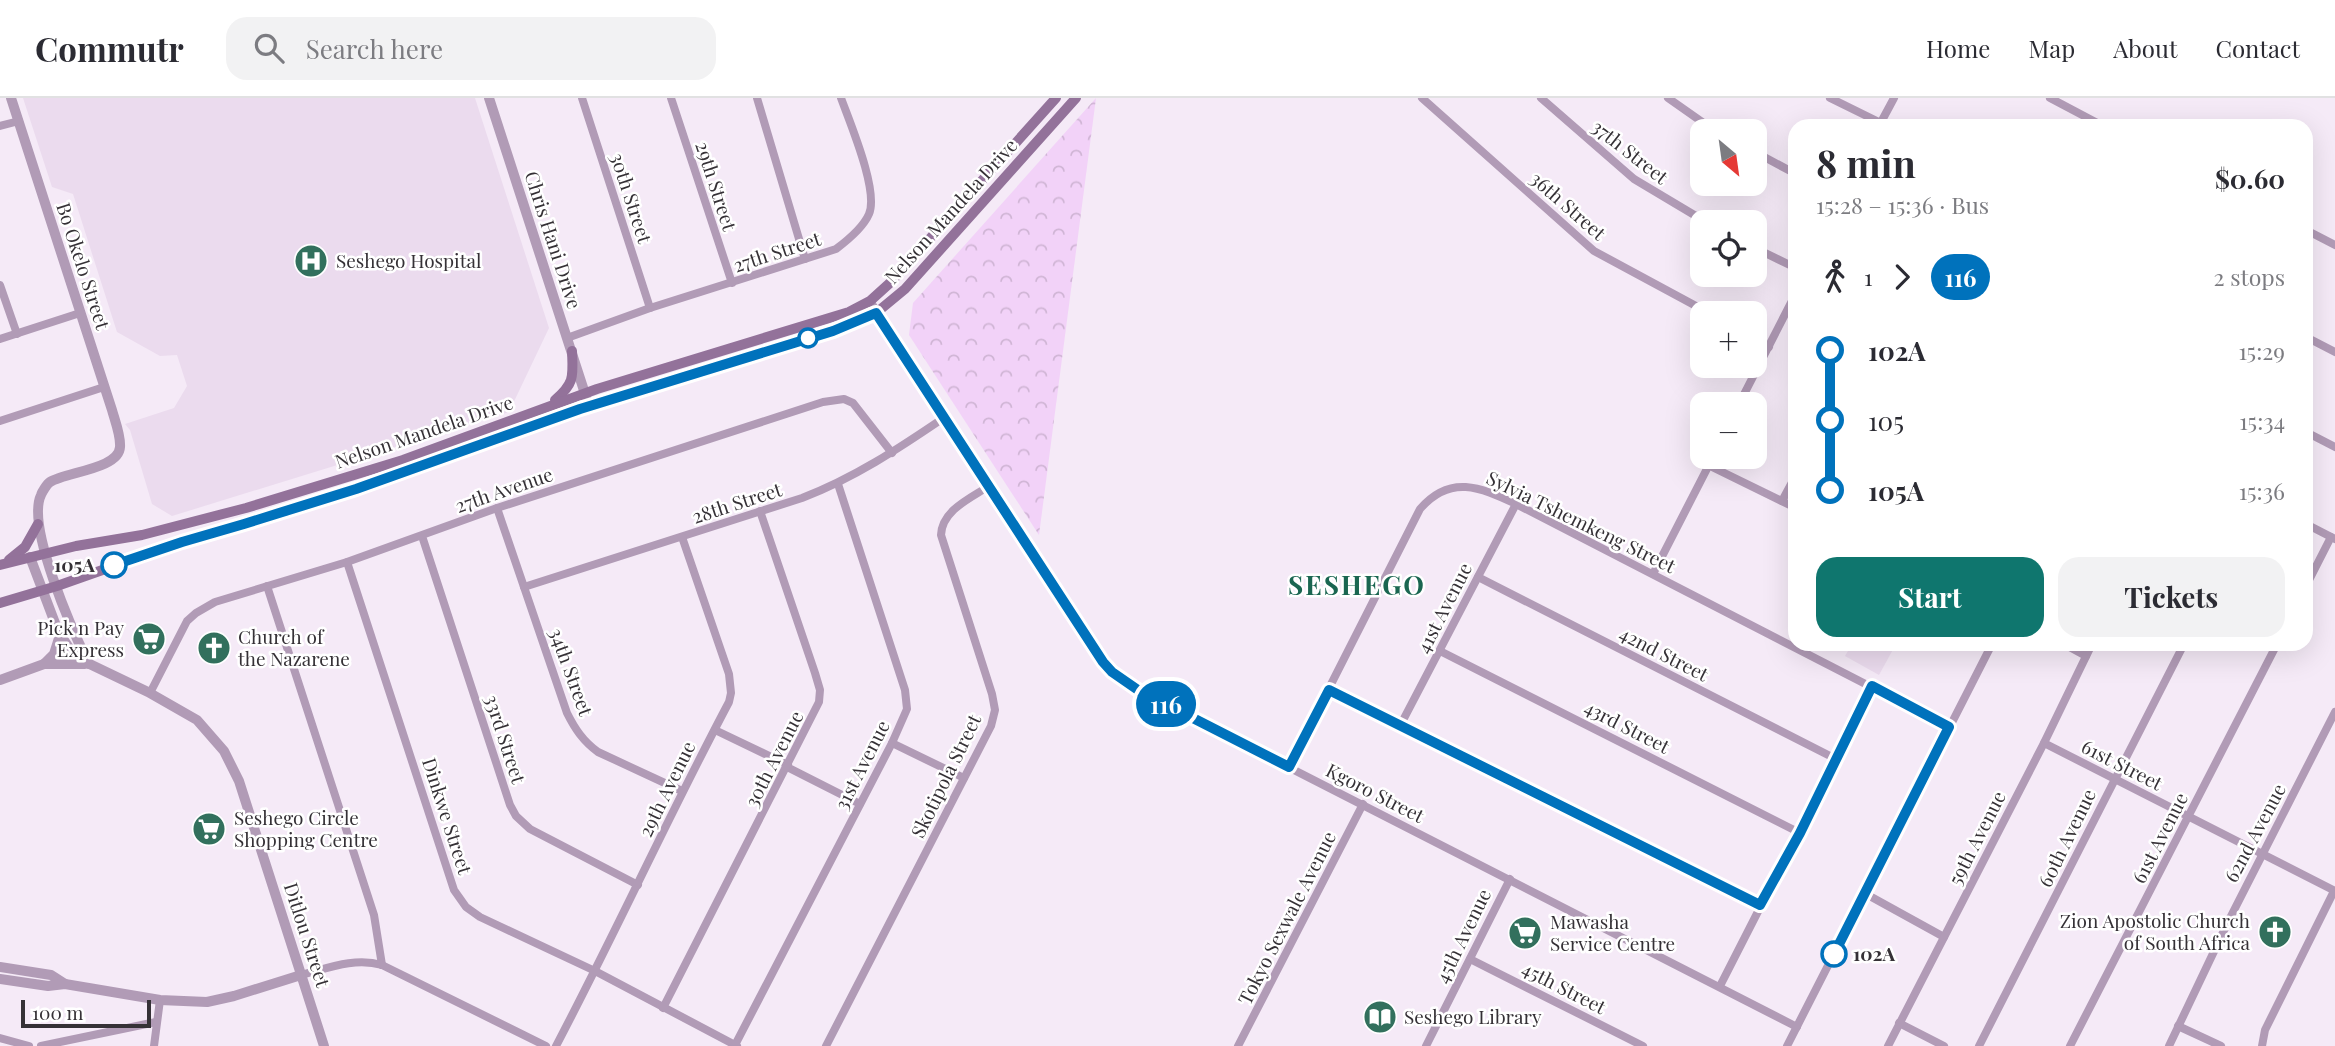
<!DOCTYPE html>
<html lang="en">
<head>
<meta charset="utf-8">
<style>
	:root { --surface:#fff; --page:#f2f2f3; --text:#2b2b33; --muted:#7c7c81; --line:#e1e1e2; --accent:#0f766e }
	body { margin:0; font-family:"Playfair Display",serif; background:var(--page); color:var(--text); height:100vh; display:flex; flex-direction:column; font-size:26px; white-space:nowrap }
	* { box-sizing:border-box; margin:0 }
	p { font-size:23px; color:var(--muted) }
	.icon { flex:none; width:38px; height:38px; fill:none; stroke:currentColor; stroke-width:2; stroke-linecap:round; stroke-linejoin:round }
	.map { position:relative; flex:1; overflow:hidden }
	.drawer { position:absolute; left:1788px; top:21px; width:525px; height:532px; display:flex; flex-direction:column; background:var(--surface); border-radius:21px; box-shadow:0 7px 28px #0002 }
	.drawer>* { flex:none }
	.badge { padding:0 14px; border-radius:23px; font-size:24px; line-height:46px }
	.needle { width:46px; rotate:151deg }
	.buttons { position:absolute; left:1690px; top:21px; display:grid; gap:14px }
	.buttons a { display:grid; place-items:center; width:77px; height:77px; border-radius:14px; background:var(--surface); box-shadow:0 7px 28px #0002; font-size:35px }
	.scale { position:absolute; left:21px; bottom:18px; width:130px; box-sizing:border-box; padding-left:7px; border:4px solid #353136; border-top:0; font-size:19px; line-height:24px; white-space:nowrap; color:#353136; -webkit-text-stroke:5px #fff; paint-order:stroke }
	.map>.badge { position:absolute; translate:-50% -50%; box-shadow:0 0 0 4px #fff }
	.legs { display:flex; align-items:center; gap:10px; height:77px; padding:0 28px; font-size:23px }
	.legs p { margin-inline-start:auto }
	.summary { display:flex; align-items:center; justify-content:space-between; height:119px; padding:0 28px }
	h1 { font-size:38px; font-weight:700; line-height:52px }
	.cta { display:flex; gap:14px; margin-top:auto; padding:14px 28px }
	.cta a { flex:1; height:80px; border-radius:21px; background:var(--accent); color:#fff; font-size:28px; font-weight:700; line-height:80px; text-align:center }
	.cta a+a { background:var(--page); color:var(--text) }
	ul { padding:0 28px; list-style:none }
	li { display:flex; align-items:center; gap:24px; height:70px; font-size:26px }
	li i { display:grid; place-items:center; width:10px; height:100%; margin:0 9px; background:currentColor }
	li i::after { content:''; width:18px; height:18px; margin:-9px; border:5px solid; border-radius:50%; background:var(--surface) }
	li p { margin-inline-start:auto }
	li:first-child i { background:linear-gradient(#0000 50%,currentColor 0) }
	li:last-child i { background:linear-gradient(currentColor 50%,#0000 0) }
	header { display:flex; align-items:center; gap:42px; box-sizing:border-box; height:98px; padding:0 35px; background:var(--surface); border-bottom:2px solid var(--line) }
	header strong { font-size:33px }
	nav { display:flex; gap:38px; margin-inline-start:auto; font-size:24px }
	.search { width:490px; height:63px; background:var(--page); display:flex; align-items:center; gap:18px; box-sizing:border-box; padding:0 24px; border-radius:21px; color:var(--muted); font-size:26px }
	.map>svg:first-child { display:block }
	.built { fill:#ebdbee }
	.park { fill:url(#park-crowns) }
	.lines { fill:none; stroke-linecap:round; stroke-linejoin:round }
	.minor { stroke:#b19bb6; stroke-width:8 }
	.tertiary { stroke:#b19bb6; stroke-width:10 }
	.secondary { stroke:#93729a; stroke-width:10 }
	.line-1-casing { stroke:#fff; stroke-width:16 }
	.line-1 { stroke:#0072bc; stroke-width:10 }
	.stop-1-dot { fill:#fff; stroke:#0072bc; stroke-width:3.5 }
	.labels { text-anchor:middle; stroke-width:5; stroke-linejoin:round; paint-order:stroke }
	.street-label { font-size:19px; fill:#353136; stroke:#fff }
	.poi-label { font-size:19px; fill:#353136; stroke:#fff; text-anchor:start }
	.stop-label { font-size:19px; font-weight:bold; fill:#353136; stroke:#fff; text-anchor:end }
	.district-label { font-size:26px; font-weight:bold; letter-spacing:2px; fill:#1a6651; stroke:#fff }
</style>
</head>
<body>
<header>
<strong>Commutr</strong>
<div class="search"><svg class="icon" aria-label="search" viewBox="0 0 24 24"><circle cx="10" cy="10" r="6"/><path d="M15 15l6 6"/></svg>Search here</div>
<nav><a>Home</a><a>Map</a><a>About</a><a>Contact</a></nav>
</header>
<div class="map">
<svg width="2335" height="948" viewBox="0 0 2335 948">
	<defs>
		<pattern id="park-crowns" width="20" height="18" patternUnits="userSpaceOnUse" patternTransform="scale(1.75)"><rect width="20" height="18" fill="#f2d2f8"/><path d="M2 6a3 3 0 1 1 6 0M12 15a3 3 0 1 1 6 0" fill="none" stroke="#d0b5d5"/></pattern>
	</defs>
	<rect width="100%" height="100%" fill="#f5eaf7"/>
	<!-- built -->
	<g class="built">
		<polygon points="23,0 475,0 549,230 509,314 172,418 152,406 130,332 125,326 174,310 187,288 177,257 160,258 117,234 73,96 52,89"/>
		<polygon points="1852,546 1896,546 1879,577 1845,558"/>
	</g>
	<!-- park -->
	<polygon class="park" points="1096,0 1039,437 909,237 913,205"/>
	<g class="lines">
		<!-- minor -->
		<g class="minor">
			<polyline points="582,0 650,210"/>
			<polyline points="671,0 732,185"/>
			<polyline points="757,0 805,161"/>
			<polyline points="1422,0 1594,153 1709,215"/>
			<polyline points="1541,0 1634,81 1706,124"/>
			<polyline points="1668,0 1715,33"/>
			<polyline points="1830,0 1887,28"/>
			<polyline points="2050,0 2103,28"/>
			<polyline points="0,28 19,23"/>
			<polyline points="1879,28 1894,0"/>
			<polyline points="1755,54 1796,76"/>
			<polyline points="2306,132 2335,147"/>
			<polyline points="1755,150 1796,170"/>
			<polyline points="0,187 17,236"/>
			<polyline points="870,203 1094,553 1112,574 1159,603 1797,929"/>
			<polyline points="2306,239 2335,254"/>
			<path d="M 567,240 L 650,210 L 836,151 C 848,142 863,130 869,116 C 879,93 850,25 841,0"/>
			<polyline points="0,241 80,215"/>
			<polyline points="1755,241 1769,249"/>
			<polyline points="1739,306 1796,195"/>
			<polyline points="0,323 104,289"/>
			<polyline points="2306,334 2335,349"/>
			<polyline points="1708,367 1796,410"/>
			<polyline points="1782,403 1796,377"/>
			<path d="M 497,410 L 567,615 C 575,631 583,643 598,654 L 682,693"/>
			<polyline points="2306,426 2335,441"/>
			<polyline points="422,438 510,707 516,718 530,731 638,787"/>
			<polyline points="347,464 454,792 466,809 480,819 595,873 737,948"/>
			<polyline points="1653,476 1713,359"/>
			<polyline points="1478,479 1836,661"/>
			<polyline points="267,488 374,817 382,867"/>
			<polyline points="2306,488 2331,439"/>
			<path d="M 524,489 L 802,400 C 854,380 898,351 945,319"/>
			<polyline points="2064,546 2086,558"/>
			<polyline points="1440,553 1800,735"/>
			<polyline points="1329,592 1761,808"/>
			<polyline points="150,595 187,523 196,515 215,504 347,464 497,410 823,304 844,301 853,305 892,355"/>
			<polyline points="1400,628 1516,406"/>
			<polyline points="715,632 788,667"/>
			<polyline points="892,645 964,680"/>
			<polyline points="2044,645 2335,793"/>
			<polyline points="787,669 860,706"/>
			<path d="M 1289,669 L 1420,411 C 1450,376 1480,389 1516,406 L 1949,629"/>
			<polyline points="1866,796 1944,839"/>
			<polyline points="1470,861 1643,948"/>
			<path d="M 301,877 C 328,870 355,859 382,867 L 546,948"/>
			<polyline points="1720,888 1873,588"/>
			<polyline points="663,910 819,604 820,592 815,575 760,413"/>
			<polyline points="1899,925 1944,948"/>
			<polyline points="2178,928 2221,948"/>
			<polyline points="0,940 29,948"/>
			<polyline points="735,947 892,645 907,611 905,592 838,386"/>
			<polyline points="41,948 156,924"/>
			<polyline points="154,948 160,902"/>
			<path d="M 556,948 C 616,834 669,717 729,604 L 731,595 L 729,576 L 682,439"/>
			<path d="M 826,948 L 991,628 L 995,612 L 992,596 L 941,437 C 942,412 971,400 989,388"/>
			<polyline points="1238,948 1363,706"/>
			<polyline points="1426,948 1510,781"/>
			<polyline points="1787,948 1992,546"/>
			<polyline points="1888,948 2044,645 2092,546"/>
			<polyline points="1979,948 2184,546"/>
			<polyline points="2070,948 2277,546"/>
			<polyline points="2169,948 2228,824 2335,614"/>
			<polyline points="2262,948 2265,932 2334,793"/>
		</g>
		<!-- tertiary -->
		<g class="tertiary">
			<path d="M 11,0 L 112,312 C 115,323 121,338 120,349 C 119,371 65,374 50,384 C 47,386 42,394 41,397 C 26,429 73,534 89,566"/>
			<polyline points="489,0 589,308"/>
			<polyline points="30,459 58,533 75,559 148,594 197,622 224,653 239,683 324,948"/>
			<polyline points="44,566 54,556 60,537"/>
			<polyline points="0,582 44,566 85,566"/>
			<polyline points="0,869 51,877 65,886"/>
			<polyline points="0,881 48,888 65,886 160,902 207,904 234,898 301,877"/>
		</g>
		<!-- secondary -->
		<g class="secondary">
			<path d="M 555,302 C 575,285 573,278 572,253"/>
			<polyline points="9,462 25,449 38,426"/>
			<polyline points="0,467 76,448 142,437 246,410 403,362 597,291 849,214 870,203 891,184 1056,0"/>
			<polyline points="0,505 57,488 182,444 245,427 356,391 580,311 840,230 876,215 905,191 1076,0"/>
		</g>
	</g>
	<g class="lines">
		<defs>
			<polyline id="line-1" points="114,467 182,444 244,426 356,391 580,311 833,233 876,215 1103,564 1112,574 1138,592 1289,669 1329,592 1760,807 1800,735 1872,588 1949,629 1834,856"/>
		</defs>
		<!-- line-1 casing -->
		<use href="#line-1" class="line-1-casing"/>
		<!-- line-1 -->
		<use href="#line-1" class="line-1"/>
	</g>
	<!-- icons -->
	<defs>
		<symbol id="hospital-disc" viewBox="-11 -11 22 22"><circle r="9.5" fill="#32705d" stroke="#fff"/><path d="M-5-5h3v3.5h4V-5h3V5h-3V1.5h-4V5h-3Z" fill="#fff"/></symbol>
		<symbol id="supermarket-disc" viewBox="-11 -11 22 22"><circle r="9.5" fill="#32705d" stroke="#fff"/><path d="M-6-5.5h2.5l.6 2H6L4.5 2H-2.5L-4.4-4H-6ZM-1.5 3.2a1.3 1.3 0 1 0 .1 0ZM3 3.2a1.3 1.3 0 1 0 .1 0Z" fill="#fff"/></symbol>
		<symbol id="church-disc" viewBox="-11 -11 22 22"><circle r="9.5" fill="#32705d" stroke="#fff"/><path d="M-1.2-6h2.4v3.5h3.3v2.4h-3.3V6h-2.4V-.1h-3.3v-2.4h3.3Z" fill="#fff"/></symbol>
		<symbol id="library-disc" viewBox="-11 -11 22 22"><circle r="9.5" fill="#32705d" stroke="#fff"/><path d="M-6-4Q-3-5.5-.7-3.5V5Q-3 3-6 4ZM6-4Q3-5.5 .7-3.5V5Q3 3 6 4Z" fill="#fff"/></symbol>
	</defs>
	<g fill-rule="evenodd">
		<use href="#hospital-disc" x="292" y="144" width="38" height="38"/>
		<use href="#supermarket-disc" x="130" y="522" width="38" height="38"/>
		<use href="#church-disc" x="195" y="531" width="38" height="38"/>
		<use href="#supermarket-disc" x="190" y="712" width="38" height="38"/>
		<use href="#church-disc" x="2256" y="815" width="38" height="38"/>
		<use href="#supermarket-disc" x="1506" y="816" width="38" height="38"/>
		<use href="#library-disc" x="1361" y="900" width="38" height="38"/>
	</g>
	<!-- markers -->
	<g class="stop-1-dot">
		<circle cx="808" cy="240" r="9"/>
		<circle cx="114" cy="467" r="12"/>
		<circle cx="1834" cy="856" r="12"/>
	</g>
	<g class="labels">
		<!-- street labels -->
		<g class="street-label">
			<text transform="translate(1630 54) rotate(38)" y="7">37th Street</text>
			<text transform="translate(716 88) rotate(72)" y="7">29th Street</text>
			<text transform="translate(631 100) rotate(72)" y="7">30th Street</text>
			<text transform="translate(1568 108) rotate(41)" y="7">36th Street</text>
			<text transform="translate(951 113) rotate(-48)" y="7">Nelson Mandela Drive</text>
			<text transform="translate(553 142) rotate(72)" y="7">Chris Hani Drive</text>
			<text transform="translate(777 154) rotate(-18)" y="7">27th Street</text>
			<text transform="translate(83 168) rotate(72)" y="7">Bo Okelo Street</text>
			<text transform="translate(424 334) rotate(-19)" y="7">Nelson Mandela Drive</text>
			<text transform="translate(504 392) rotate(-19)" y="7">27th Avenue</text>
			<text transform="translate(737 405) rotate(-18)" y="7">28th Street</text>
			<text transform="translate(1581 424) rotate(26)" y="7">Sylvia Tshemkeng Street</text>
			<text transform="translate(1444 510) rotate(-63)" y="7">41st Avenue</text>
			<text transform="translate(1664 556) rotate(27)" y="7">42nd Street</text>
			<text transform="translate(571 574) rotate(70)" y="7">34th Street</text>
			<text transform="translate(1627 629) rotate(27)" y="7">43rd Street</text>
			<text transform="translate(505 641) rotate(72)" y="7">33rd Street</text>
			<text transform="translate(774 661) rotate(-63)" y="7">30th Avenue</text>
			<text transform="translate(862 667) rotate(-63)" y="7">31st Avenue</text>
			<text transform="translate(2122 667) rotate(27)" y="7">61st Street</text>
			<text transform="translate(946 678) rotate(-64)" y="7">Skotipola Street</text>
			<text transform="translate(667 691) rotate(-64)" y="7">29th Avenue</text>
			<text transform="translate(1375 695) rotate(27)" y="7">Kgoro Street</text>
			<text transform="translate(447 718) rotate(72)" y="7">Dinkwe Street</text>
			<text transform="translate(2255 735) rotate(-62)" y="7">62nd Avenue</text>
			<text transform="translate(1977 740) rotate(-63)" y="7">59th Avenue</text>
			<text transform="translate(2067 740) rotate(-64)" y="7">60th Avenue</text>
			<text transform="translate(2160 740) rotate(-63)" y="7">61st Avenue</text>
			<text transform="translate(1287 820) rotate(-63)" y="7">Tokyo Sexwale Avenue</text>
			<text transform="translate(307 837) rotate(72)" y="7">Ditlou Street</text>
			<text transform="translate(1463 838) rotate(-64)" y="7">45th Avenue</text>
			<text transform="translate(1564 890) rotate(27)" y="7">45th Street</text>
		</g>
		<!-- poi labels -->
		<g class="poi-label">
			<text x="336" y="170">Seshego Hospital</text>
			<text x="124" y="537" text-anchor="end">Pick n Pay<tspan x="124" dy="22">Express</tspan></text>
			<text x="238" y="546">Church of<tspan x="238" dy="22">the Nazarene</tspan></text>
			<text x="234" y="727">Seshego Circle<tspan x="234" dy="22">Shopping Centre</tspan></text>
			<text x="2250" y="830" text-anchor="end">Zion Apostolic Church<tspan x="2250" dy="22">of South Africa</tspan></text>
			<text x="1550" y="831">Mawasha<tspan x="1550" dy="22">Service Centre</tspan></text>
			<text x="1404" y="926">Seshego Library</text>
		</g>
		<!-- stop labels -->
		<g class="stop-label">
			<text x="95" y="474">105A</text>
			<text x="1853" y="863" text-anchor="start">102A</text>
		</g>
		<!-- district labels -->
		<g class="district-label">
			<text x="1357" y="497">SESHEGO</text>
		</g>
	</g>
</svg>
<div class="buttons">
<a><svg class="needle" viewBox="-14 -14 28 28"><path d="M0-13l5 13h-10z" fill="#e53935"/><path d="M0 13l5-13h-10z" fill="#7c7c81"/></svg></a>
<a><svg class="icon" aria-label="locate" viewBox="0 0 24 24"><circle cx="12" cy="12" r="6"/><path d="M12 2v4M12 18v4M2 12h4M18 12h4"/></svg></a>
<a>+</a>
<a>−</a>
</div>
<div class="scale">100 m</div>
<b class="badge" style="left:1166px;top:606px;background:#0072bc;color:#fff">116</b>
<section class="drawer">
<div class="summary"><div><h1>8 min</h1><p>15:28 – 15:36 · Bus</p></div><b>$0.60</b></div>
<div class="legs"><svg class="icon" aria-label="walk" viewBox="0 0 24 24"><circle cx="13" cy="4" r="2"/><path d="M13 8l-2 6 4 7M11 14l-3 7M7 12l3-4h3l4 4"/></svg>1<svg class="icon" aria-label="forward" viewBox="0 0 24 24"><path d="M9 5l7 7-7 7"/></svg><b class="badge" style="background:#0072bc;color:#fff">116</b><p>2 stops</p></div>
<ul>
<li><i style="color:#0072bc"></i><b>102A</b><p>15:29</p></li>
<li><i style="color:#0072bc"></i><span>105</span><p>15:34</p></li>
<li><i style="color:#0072bc"></i><b>105A</b><p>15:36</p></li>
</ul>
<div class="cta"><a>Start</a><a>Tickets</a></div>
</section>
</div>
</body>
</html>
